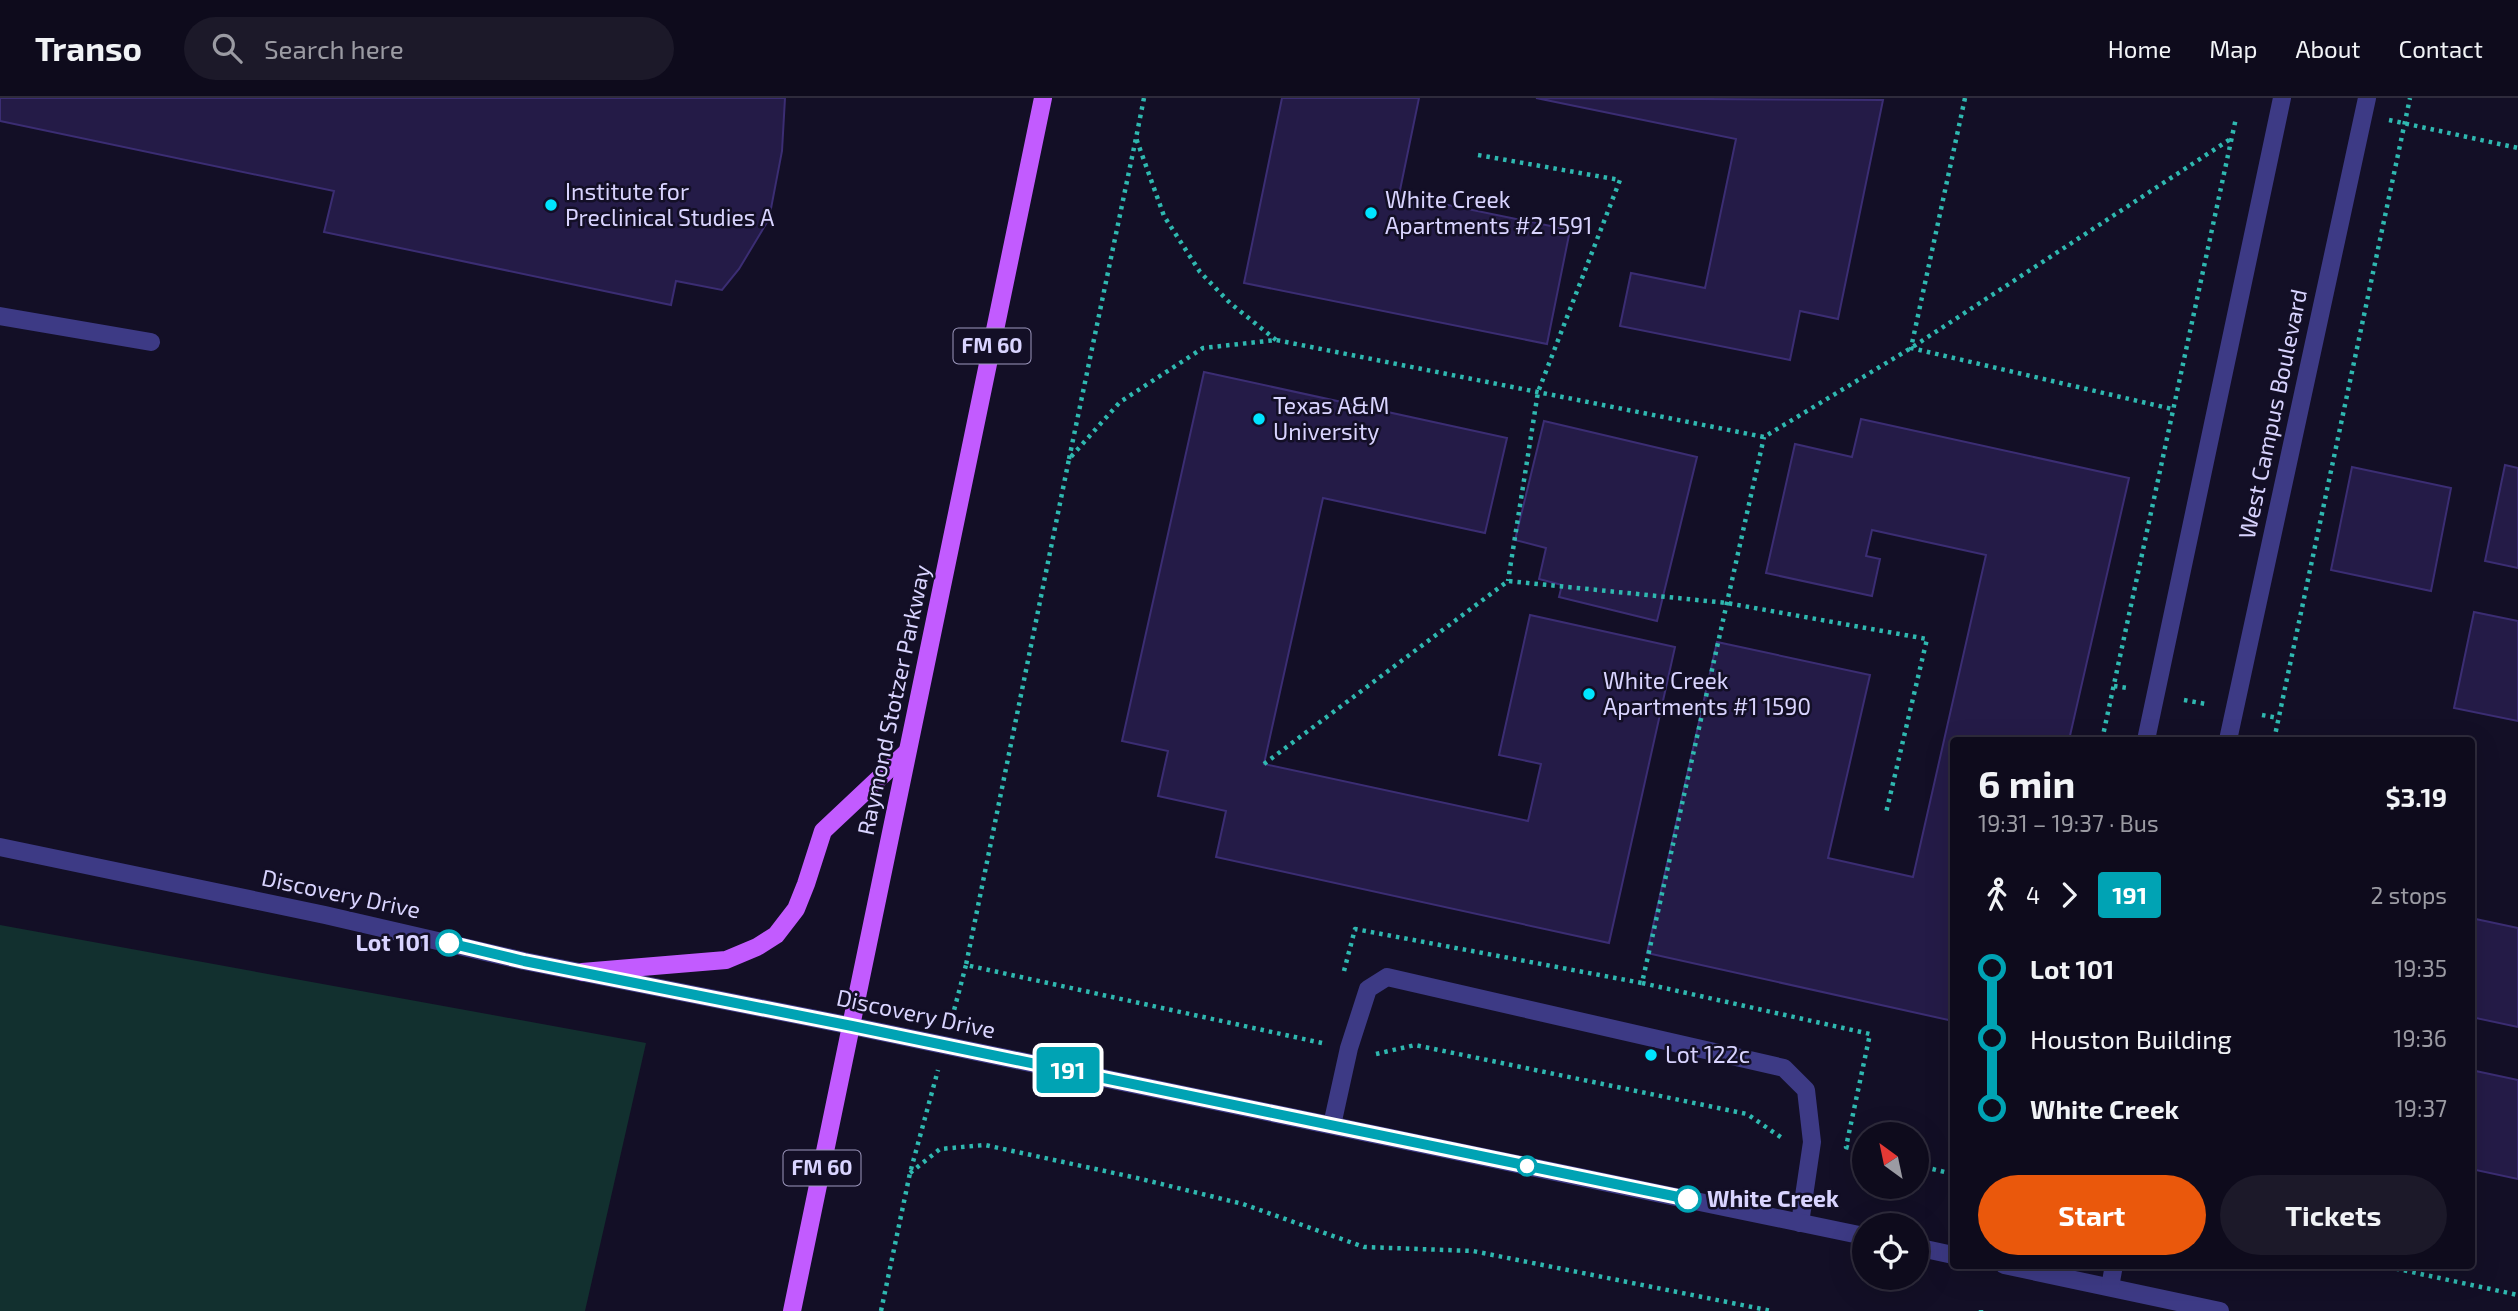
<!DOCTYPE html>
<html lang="en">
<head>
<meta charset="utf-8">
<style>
	:root { --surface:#0e0b1c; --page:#1c1929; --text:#f1f3f6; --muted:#9b9ba3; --line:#2e2b3b; --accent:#ea580c }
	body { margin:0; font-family:"Exo 2",sans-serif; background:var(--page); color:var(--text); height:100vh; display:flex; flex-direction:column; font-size:26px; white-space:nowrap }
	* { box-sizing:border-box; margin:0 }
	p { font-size:23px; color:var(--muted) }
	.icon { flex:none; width:38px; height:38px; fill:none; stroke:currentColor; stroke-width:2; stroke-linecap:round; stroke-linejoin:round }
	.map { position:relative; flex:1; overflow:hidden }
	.sheet { position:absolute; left:1950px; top:639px; width:525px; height:532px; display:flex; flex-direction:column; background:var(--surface); border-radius:7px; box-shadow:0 7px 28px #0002,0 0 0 2px var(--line) }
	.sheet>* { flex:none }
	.badge { padding:0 14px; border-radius:5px; font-size:24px; line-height:46px }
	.needle { width:46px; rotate:327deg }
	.tools { position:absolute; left:1852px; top:1024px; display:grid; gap:14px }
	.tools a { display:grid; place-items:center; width:77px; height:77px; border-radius:50%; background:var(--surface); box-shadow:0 7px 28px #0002,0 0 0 2px var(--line); font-size:35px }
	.map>.badge { position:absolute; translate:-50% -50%; box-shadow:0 0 0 4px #fff }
	.legs { display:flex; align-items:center; gap:10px; height:77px; padding:0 28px; font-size:23px }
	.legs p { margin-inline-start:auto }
	.summary { display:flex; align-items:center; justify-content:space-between; height:119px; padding:0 28px }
	h1 { font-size:38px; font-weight:700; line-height:52px }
	.primary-button { display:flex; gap:14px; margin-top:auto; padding:14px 28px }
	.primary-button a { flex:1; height:80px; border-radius:42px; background:var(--accent); color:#fff; font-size:28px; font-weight:700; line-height:80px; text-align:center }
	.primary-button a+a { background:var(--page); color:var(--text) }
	ul { padding:0 28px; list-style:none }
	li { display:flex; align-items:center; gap:24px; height:70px; font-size:26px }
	li i { display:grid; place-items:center; width:10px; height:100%; margin:0 9px; background:currentColor }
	li i::after { content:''; width:18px; height:18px; margin:-9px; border:5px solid; border-radius:50%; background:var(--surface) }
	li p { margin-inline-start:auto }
	li:first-child i { background:linear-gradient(#0000 50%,currentColor 0) }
	li:last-child i { background:linear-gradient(currentColor 50%,#0000 0) }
	header { display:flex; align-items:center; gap:42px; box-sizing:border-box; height:98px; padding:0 35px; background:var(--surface); border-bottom:2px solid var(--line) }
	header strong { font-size:33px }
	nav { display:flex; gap:38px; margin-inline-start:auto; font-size:24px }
	.search { width:490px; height:63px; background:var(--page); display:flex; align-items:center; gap:18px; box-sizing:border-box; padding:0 24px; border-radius:38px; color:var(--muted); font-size:26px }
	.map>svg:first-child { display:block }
	.green { fill:#12302f }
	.building { fill:#241b47; stroke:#3b2d73; stroke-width:2 }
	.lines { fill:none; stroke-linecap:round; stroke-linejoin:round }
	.path { stroke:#2fb8b0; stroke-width:4.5; stroke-dasharray:3.5 5; stroke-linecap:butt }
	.lane { stroke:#3d3a85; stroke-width:18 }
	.street { stroke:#3d3a85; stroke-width:18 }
	.primary { stroke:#c25bff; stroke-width:18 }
	.line-1-casing { stroke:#fff; stroke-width:16 }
	.line-1 { stroke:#00a3b4; stroke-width:10 }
	.poi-dot { fill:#00e5ff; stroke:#130f26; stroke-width:2.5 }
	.stop-1-dot { fill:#fff; stroke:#00a3b4; stroke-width:3.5 }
	.labels { text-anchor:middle; stroke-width:5; stroke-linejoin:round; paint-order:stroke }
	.shield { fill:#130f26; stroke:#9e99be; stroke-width:2 }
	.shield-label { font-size:21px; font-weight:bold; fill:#d9d4ff }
	.poi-label { font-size:23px; fill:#d9d4ff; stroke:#130f26; text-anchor:start }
	.street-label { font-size:23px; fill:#d9d4ff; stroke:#130f26 }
	.stop-label { font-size:23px; font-weight:bold; fill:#d9d4ff; stroke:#130f26; text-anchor:end }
</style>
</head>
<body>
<header>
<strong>Transo</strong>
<div class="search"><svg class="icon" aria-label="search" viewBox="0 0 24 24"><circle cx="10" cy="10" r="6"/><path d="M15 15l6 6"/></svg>Search here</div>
<nav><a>Home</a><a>Map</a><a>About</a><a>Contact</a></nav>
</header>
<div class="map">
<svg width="2518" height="1213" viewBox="0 0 2518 1213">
	<rect width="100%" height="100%" fill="#130f26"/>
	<!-- green -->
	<polygon class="green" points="0,827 646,945 585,1213 0,1213"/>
	<!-- building -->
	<g class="building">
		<polygon points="0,0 785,0 782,53 769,121 739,171 722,192 676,183 671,207 324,134 334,93 0,23"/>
		<polygon points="1282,0 1419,0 1399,97 1570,132 1547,246 1244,185"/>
		<polygon points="1536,0 1883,2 1838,221 1800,213 1790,262 1620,228 1631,175 1705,190 1736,41"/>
		<polygon points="1204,274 1507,340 1485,435 1323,400 1264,666 1528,723 1541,666 1499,657 1530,517 1675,549 1609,845 1216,759 1226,713 1158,698 1168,653 1122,643"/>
		<polygon points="1861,321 2129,380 2069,642 1953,642 1953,923 1647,855 1717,544 1870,577 1828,760 1913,779 1986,457 1872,432 1866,458 1880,461 1872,498 1766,475 1795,346 1852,359"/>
		<polygon points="1544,323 1697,359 1657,523 1559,499 1562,487 1539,481 1546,450 1515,442"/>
		<polygon points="2505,367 2518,370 2518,470 2485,463"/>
		<polygon points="2352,369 2451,390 2431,493 2331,472"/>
		<polygon points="2474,514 2518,523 2518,623 2454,610"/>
		<polygon points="2471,820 2518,830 2518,929 2471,919"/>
		<polygon points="2471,972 2518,982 2518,1081 2471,1071"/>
	</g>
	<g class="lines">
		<!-- path -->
		<g class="path">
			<polyline points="1144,0 1136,40 1164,118 1200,174 1230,205 1276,242"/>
			<polyline points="1965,0 1911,250 2172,311"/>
			<polyline points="2389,22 2518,50"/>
			<polyline points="1478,57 1620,82 1538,294 1508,483"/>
			<polyline points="1069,361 1136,40"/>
			<polyline points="2114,588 2127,590"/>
			<polyline points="2184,602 2206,606"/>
			<polyline points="2262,617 2278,620"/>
			<polyline points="2102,642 2236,20"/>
			<polyline points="2274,642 2410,0"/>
			<polyline points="1264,666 1508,483 1727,505 1927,541 1886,715"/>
			<polyline points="1344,873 1355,831 1642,885 1764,339"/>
			<polyline points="1642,885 1870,936 1846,1049 1864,1054"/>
			<polyline points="952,920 966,867"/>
			<polyline points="1322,945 966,867 1069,361 1120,304 1203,250 1276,242 1764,339 1911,250 2232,40"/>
			<polyline points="1376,956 1415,947 1747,1016 1782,1040"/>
			<polyline points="1916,1067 1953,1076"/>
			<polyline points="910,1075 940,1051 985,1047 1137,1080 1243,1106 1364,1149 1473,1153 1772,1213"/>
			<polyline points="2379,1167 2518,1197"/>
			<polyline points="881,1213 910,1075 938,972"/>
			<polyline points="1981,1213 1981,1212"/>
		</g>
		<!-- lane -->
		<g class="lane">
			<polyline points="0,218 151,244"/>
			<polyline points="1332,1027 1349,950 1368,891 1387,879 1784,970 1806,992 1812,1044 1800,1125"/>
		</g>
		<!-- street -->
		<g class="street">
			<polyline points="2146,642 2282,0"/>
			<polyline points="2228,642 2367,0"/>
			<polyline points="0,749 325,817 524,863 852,928 1864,1138"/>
			<polyline points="1916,1149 1953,1157"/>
			<polyline points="2004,1167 2220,1213"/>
			<polyline points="2110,1189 2114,1167"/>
		</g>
		<!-- primary -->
		<g class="primary">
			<polyline points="582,874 726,862 757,849 776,837 796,811 806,786 823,733 907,654"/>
			<polyline points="792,1213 1043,0"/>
		</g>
	</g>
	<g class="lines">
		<defs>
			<polyline id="line-1" points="449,845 524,863 852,928 1688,1101"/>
		</defs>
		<!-- line-1 casing -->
		<use href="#line-1" class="line-1-casing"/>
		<!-- line-1 -->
		<use href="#line-1" class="line-1"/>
	</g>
	<!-- markers -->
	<g class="poi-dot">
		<circle cx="551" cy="107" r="7"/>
		<circle cx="1371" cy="115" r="7"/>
		<circle cx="1259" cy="321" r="7"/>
		<circle cx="1589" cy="596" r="7"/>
		<circle cx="1651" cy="957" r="7"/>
	</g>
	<g class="stop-1-dot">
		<circle cx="449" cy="845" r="12"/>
		<circle cx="1527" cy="1068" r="9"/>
		<circle cx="1688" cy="1101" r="12"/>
	</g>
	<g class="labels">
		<!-- shield labels -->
		<g class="shield">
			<rect x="953.5" y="230.5" width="77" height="35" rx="5"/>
			<rect x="783.5" y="1052.5" width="77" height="35" rx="5"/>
		</g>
		<g class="shield-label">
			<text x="992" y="255">FM 60</text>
			<text x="822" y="1077">FM 60</text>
		</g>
		<!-- poi labels -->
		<g class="poi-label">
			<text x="565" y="102">Institute for<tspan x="565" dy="26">Preclinical Studies A</tspan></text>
			<text x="1385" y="110">White Creek<tspan x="1385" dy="26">Apartments #2 1591</tspan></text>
			<text x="1273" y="316">Texas A&amp;M<tspan x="1273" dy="26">University</tspan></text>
			<text x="1603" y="591">White Creek<tspan x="1603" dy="26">Apartments #1 1590</tspan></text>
			<text x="1665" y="965">Lot 122c</text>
		</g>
		<!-- street labels -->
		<g class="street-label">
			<text transform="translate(2273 316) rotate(-78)" y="8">West Campus Boulevard</text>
			<text transform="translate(894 602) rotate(-78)" y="8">Raymond Stotzer Parkway</text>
			<text transform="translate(341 796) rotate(12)" y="8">Discovery Drive</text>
			<text transform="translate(916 916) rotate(12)" y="8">Discovery Drive</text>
		</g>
		<!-- stop labels -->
		<g class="stop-label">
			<text x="430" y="853">Lot 101</text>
			<text x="1707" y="1109" text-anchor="start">White Creek</text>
		</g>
	</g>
</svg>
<div class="tools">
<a><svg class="needle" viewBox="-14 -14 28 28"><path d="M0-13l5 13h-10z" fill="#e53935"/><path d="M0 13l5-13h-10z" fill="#9b9ba3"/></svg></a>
<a><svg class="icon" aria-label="locate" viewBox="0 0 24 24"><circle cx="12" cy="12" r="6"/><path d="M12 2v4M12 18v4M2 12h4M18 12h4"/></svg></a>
</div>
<b class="badge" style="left:1068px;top:972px;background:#00a3b4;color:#fff">191</b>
<section class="sheet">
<div class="summary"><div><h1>6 min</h1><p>19:31 – 19:37 · Bus</p></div><b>$3.19</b></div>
<div class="legs"><svg class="icon" aria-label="walk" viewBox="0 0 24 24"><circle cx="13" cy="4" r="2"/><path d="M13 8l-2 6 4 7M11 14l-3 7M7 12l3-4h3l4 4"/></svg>4<svg class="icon" aria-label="forward" viewBox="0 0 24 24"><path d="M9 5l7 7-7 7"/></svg><b class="badge" style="background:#00a3b4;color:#fff">191</b><p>2 stops</p></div>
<ul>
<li><i style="color:#00a3b4"></i><b>Lot 101</b><p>19:35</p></li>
<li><i style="color:#00a3b4"></i><span>Houston Building</span><p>19:36</p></li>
<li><i style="color:#00a3b4"></i><b>White Creek</b><p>19:37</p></li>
</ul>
<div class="primary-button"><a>Start</a><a>Tickets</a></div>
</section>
</div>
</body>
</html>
